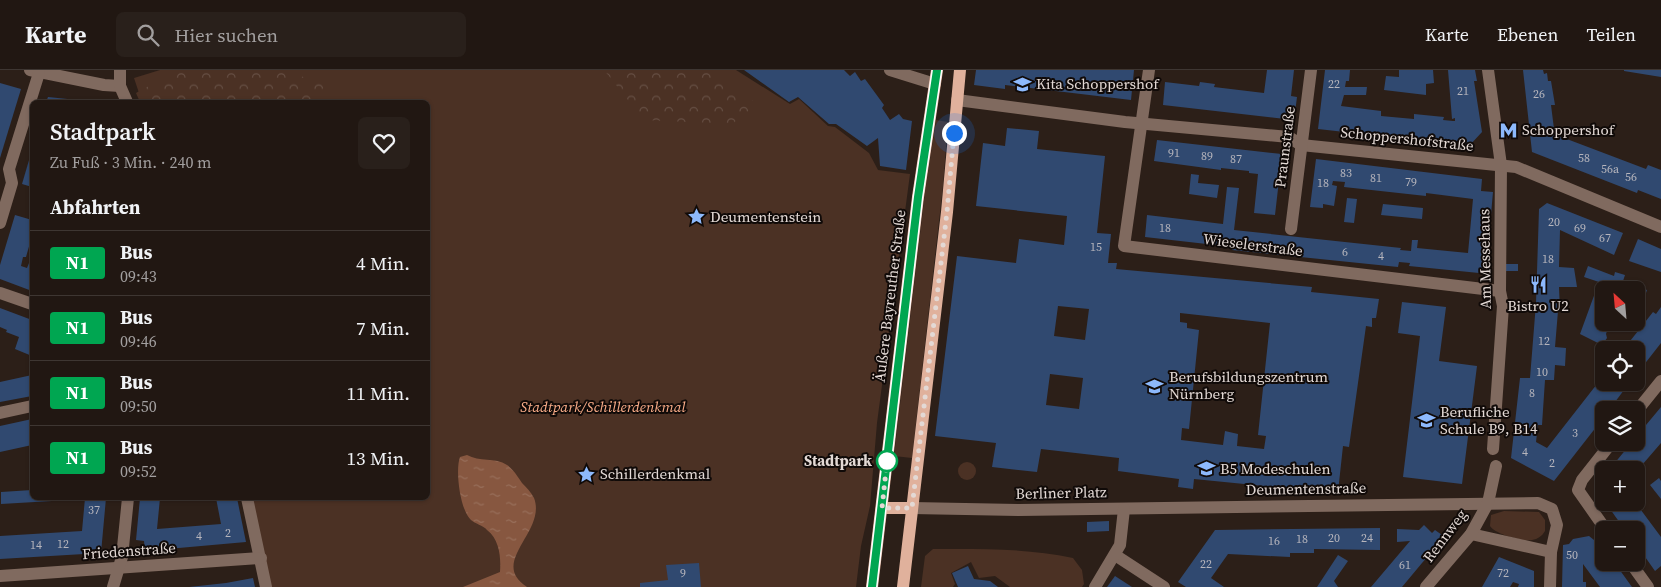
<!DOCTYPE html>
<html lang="de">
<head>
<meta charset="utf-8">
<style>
	:root { --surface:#211712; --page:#29201b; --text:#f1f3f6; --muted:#a29f9f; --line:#3e3632 }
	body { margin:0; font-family:"Source Serif 4",serif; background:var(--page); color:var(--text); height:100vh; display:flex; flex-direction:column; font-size:19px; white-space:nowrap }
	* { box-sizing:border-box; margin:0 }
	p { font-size:16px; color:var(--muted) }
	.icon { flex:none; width:28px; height:28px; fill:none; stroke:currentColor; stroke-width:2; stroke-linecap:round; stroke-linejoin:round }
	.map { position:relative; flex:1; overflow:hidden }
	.drawer { position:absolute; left:30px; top:30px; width:400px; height:400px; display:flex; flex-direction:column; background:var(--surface); border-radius:8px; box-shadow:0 1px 4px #0004,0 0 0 1px var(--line) }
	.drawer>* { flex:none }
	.badge { padding:0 10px; border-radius:4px; font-size:18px; line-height:32px }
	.needle { width:32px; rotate:334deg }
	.fabs { position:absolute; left:1595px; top:211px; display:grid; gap:10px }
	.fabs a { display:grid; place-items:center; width:50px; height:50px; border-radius:8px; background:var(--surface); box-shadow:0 1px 4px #0004,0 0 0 1px var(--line); font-size:25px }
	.you { position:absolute; width:25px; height:25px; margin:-12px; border:4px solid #fff; border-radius:50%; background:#1a73e8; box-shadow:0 0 0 8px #1a73e833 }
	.map>.badge { position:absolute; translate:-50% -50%; box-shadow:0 0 0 2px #fff }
	h2 { padding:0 20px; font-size:19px; line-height:45px }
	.round { display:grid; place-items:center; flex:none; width:52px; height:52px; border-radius:8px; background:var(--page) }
	.head { display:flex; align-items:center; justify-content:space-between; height:85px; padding:0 20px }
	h1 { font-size:24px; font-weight:600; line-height:38px }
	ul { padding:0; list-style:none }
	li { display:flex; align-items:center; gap:15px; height:65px; padding:0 20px; border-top:1px solid var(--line) }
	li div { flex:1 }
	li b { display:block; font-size:19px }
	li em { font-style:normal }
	li .badge { min-width:55px; font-weight:700; text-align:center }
	header { display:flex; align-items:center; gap:30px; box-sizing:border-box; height:70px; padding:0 25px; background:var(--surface); border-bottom:1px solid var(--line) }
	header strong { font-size:24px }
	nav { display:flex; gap:28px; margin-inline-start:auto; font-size:18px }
	.search { width:350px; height:45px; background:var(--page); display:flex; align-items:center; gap:12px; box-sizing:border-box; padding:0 18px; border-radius:8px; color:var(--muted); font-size:19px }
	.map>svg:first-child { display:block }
	.green { fill:#4b3124 }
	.forest { fill:url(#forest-crowns) }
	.water { fill:url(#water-ripples) }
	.building { fill:#304970; fill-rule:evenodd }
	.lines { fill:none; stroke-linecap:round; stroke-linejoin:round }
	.minor { stroke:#806a5f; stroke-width:12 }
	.major { stroke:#e0b19c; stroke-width:12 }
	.line-casing { stroke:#fff; stroke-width:11 }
	.line { stroke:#00a651; stroke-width:8 }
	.walk { stroke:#e3d9d5; stroke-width:5; stroke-dasharray:0 9 }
	.stop-dot { fill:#fff; stroke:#00a651; stroke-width:2.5 }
	.labels { text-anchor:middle; stroke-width:4; stroke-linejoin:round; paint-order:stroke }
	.number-label { font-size:12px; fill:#b6b5bc }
	.poi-label { font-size:15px; fill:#e3d9d5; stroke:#100a08; text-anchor:start }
	.street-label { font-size:15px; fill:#e3d9d5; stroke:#100a08 }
	.park-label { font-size:15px; font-style:italic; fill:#f9ac88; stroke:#100a08 }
	.stop-label { font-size:15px; font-weight:bold; fill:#e3d9d5; stroke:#100a08; text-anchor:end }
</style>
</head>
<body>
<header>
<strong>Karte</strong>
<div class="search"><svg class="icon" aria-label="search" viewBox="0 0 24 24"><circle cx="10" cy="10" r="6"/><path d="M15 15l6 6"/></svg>Hier suchen</div>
<nav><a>Karte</a><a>Ebenen</a><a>Teilen</a></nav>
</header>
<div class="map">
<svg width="1661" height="517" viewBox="0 0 1661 517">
	<defs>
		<pattern id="forest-crowns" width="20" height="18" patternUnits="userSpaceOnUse" patternTransform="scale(1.25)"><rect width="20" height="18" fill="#4b3124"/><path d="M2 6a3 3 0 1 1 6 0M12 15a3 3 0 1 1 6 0" fill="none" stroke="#654e43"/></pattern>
		<pattern id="water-ripples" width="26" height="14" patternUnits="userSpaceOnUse" patternTransform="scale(1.25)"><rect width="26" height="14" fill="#875740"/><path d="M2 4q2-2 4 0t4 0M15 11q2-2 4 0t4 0" fill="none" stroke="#986f5b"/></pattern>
	</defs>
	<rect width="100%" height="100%" fill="#2c1f18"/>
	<!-- green -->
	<g class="green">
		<polygon points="160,0 736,0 790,34 799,29 828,56 835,57 869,83 878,100 910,104 877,353 870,436 861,476 856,517 269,517 251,428 428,428 428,32 142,32 134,8"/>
		<polygon points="936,50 948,52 943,116 912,388 894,386 925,122"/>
		<circle cx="967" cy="401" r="9"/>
		<path d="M 1504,441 L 1539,442 L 1545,450 L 1545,461 C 1542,466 1538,469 1532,470 C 1523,472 1495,464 1490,456 L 1491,445 Z"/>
		<path d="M 933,479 C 980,479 1027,478 1073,488 L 1082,500 L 1084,514 L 1082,517 L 1010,517 L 995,506 L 979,508 L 971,492 L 951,503 L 955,514 L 953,517 L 921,517 L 925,486 Z"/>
	</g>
	<!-- forest -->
	<g class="forest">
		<polygon points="178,0 296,0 300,6 324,13 320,32 140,32 136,23"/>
		<polygon points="604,0 705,0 758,34 732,54 644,50"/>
	</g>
	<!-- water -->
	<path class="water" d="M 467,385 C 479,392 495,387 507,395 C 513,399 518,407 522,413 C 526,417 531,422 534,428 C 547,462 488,492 527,517 L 463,517 L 500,502 C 501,488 500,470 487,460 C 483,455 475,454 471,450 C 460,440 455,400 460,387 Z"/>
	<!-- building -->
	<g class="building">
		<polygon points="744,0 844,0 850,6 855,2 861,11 865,9 884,35 882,38 890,50 899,44 903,49 912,51 906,100 880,96 878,68 867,76 836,54 829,54 798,27 789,32"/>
		<polygon points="976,0 1134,0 1131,30 1005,15 1005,19 974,15"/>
		<polygon points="1267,0 1294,0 1291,26 1297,27 1294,50 1163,35 1165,12 1199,16 1200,12 1215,14 1214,17 1264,23"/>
		<polygon points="1325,0 1350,0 1349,11 1346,11 1345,17 1367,17 1366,25 1344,25 1341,36 1381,41 1381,46 1414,49 1414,44 1444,47 1443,50 1453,51 1455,51 1455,48 1452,49 1448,0 1475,0 1477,11 1474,11 1482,62 1469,76 1318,59"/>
		<polygon points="1399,0 1433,0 1434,13 1426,14 1426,25 1384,20 1386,6 1399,7"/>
		<polygon points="1523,0 1543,0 1544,4 1547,3 1548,11 1551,11 1555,35 1551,35 1554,59 1551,60 1551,63 1646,99 1648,95 1661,100 1661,129 1638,120 1637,123 1532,82"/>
		<polygon points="1624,0 1661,0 1661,7 1624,1"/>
		<polygon points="0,13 21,19 0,88"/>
		<polygon points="48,27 87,31 86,32 46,32"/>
		<path d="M 1007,58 L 1039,61 L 1037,79 L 1105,86 L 1097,163 L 1111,164 L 1108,193 L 1117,193 L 1116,199 L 1312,217 L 1311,222 L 1379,229 L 1376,248 L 1372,248 L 1372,257 L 1366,256 L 1349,377 L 1343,376 L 1338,422 L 1274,422 L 1274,417 L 1194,409 L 1193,419 L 1178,417 L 1179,409 L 1118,401 L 1119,388 L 1041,379 L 1037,402 L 992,397 L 996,373 L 935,366 L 957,186 L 1016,193 L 1019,169 L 1064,175 L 1067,146 L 976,136 L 983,73 L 1005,76 ZM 1058,236 L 1089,239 L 1085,270 L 1054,266 ZM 1180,243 L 1270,253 L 1258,365 L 1266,366 L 1264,379 L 1237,376 L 1238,364 L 1225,361 L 1223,375 L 1181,370 L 1182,358 L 1189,359 L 1199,260 L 1187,258 L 1187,253 L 1180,252 ZM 1050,304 L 1083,308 L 1079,339 L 1046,335 Z"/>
		<polygon points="1157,70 1282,84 1275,145 1254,143 1258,104 1249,103 1249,101 1221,98 1221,100 1154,91"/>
		<polygon points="32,80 32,117 22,114"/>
		<polygon points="1316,89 1482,109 1481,121 1493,122 1488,178 1484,178 1483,184 1490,185 1489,204 1409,196 1410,193 1399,192 1398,197 1232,180 1233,177 1145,167 1147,145 1223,154 1227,117 1239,118 1234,160 1401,178 1400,180 1411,181 1412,170 1418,170 1417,178 1468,183 1473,129 1426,123 1426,126 1344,117 1345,112 1333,111 1332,115 1337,116 1334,136 1323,134 1323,138 1310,137"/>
		<polygon points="1191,104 1199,105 1198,113 1219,115 1217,128 1189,124"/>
		<polygon points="1347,128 1357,129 1354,153 1344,152"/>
		<polygon points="1547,133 1623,163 1614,185 1560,160 1559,197 1574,198 1577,217 1559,217 1560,241 1558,241 1555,277 1566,278 1565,296 1555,295 1554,310 1545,310 1542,355 1538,355 1536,372 1547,378 1604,305 1604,312 1630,312 1609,340 1604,340 1604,347 1554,411 1511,388 1520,308 1530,308 1536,233 1539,139"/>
		<polygon points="1383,134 1423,138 1422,149 1381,145"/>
		<polygon points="15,145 32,150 32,166 26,187 23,187 21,196 27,198 29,193 32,195 32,221 0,209 0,195"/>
		<polygon points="1638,169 1661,179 1661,202 1629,191"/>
		<rect x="1506" y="194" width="12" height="7"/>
		<polygon points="1588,196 1614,206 1615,202 1625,205 1623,211 1647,220 1644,229 1636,226 1636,220 1604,220 1604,252 1610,252 1606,264 1607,268 1602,275 1580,264 1599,212 1584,207"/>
		<polygon points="1402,232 1446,237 1439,291 1477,296 1462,414 1403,407 1420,266 1398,263"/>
		<polygon points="1661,237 1661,273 1636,305 1636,280 1623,280 1653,242 1656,244"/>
		<polygon points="0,238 32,250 32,286 15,279 19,267 6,262 7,260 0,257"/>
		<polygon points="32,305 32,326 0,332 0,312"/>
		<polygon points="1661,337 1661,373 1636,402 1636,400 1609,400 1632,372 1636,372 1636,367"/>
		<polygon points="32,349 32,375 0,382 0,356"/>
		<polygon points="1604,407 1604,431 1595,418"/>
		<polygon points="1659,408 1661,411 1661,429 1650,415"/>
		<polygon points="32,420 32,428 51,428 52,431 1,434 1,422"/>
		<polygon points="85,428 106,428 101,483 0,489 0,466 82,461"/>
		<polygon points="140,428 160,428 157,459 221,454 216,428 237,428 246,472 145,481 144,471 136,470"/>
		<polygon points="1605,432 1635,432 1661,467 1661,496 1655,501 1636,474 1636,460 1625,460"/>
		<polygon points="1109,451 1109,461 1087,462 1087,452"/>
		<polygon points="1424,455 1432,463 1435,460 1442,465 1439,469 1441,471 1422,493 1402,517 1371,517 1410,471 1397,472 1397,459 1419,460"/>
		<polygon points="1380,458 1380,480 1314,479 1314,483 1290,483 1290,487 1228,484 1211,508 1224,517 1186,517 1178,512 1215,460"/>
		<polygon points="1589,466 1594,470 1596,470 1604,479 1604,492 1614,492 1632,517 1600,517 1583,494 1583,512 1586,512 1586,517 1562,517 1563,475 1569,474 1573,469"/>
		<polygon points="1338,485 1348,491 1334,511 1338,517 1317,517"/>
		<polygon points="1499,487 1534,501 1534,517 1518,517 1519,514 1513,512 1510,517 1482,517"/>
		<polygon points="699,493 701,517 640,517 640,513 668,510 666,495"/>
		<polygon points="968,496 974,509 990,511 998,517 958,517 952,503"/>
		<polygon points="1115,506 1132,517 1107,517"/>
		<polygon points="253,508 255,517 189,517 226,513"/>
	</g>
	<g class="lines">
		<!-- minor -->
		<g class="minor">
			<polyline points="30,0 104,15 120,16"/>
			<polyline points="120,0 120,16 127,32"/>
			<polyline points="890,0 935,14"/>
			<polyline points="1149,0 1124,176 1500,221"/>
			<polyline points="1488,0 1501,95 1500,221 1503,236 1493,379"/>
			<polyline points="957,30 1125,52 1289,67 1301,75 1516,97 1661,157"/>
			<polyline points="0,153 12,113 9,99 39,3"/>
			<polyline points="1291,159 1311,0"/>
			<polyline points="0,223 32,234"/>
			<polyline points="1636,342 1661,311"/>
			<polyline points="0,343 32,336"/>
			<polyline points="247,428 266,517"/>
			<polyline points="912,438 1019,440 1538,433 1552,439 1557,455 1551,482 1550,517"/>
			<polyline points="1606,460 1578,420 1582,410 1612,372"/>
			<polyline points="1471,464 1551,482"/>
			<polyline points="1115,485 1164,517"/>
			<polyline points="1630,492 1648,517"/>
			<polyline points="0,506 261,488"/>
			<polyline points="113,517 122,487 128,428"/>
			<polyline points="1095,517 1120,475 1124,439"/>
			<polyline points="1426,517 1471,464 1488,433 1496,396"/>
		</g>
		<!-- major -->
		<g class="major">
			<polyline points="882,438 912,438"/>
			<polyline points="872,517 918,127 937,0"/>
			<polyline points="903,517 947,142 960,0"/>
		</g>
	</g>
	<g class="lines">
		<defs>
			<polyline id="line" points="872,517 918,127 937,0"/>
		</defs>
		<!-- line casing -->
		<use href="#line" class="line-casing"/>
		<!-- line -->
		<use href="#line" class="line"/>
		<!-- walk -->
		<polyline class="walk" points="887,391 882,438 912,438 947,142 954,63"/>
	</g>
	<!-- icons -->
	<defs>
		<symbol id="school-bare" viewBox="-9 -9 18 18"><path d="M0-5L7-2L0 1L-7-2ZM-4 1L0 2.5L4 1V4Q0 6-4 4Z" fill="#8db9fc" stroke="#100a08" stroke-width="2.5" paint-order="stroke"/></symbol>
		<symbol id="metro-bare" viewBox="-9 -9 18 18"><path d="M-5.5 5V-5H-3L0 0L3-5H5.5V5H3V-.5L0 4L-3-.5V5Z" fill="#8db9fc" stroke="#100a08" stroke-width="2.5" paint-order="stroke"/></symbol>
		<symbol id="sight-bare" viewBox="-9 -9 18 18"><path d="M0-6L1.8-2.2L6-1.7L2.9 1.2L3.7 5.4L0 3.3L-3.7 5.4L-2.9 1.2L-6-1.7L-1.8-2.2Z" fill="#8db9fc" stroke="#100a08" stroke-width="2.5" paint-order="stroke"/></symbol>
		<symbol id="restaurant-bare" viewBox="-9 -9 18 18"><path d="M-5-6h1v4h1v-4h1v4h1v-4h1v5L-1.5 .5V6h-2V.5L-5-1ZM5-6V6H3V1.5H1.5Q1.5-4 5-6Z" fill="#8db9fc" stroke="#100a08" stroke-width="2.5" paint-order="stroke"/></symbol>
		<symbol id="university-bare" viewBox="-9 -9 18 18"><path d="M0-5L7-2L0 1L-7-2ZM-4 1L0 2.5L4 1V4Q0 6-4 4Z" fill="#8db9fc" stroke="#100a08" stroke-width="2.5" paint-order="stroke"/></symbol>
	</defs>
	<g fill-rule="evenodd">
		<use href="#school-bare" x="1010" y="2" width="25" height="25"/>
		<use href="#metro-bare" x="1496" y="48" width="25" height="25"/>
		<use href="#sight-bare" x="684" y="134" width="25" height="25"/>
		<use href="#restaurant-bare" x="1526" y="202" width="25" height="25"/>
		<use href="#school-bare" x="1142" y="304" width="25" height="25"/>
		<use href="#school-bare" x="1414" y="338" width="25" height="25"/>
		<use href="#university-bare" x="1194" y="386" width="25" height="25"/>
		<use href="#sight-bare" x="574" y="392" width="25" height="25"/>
	</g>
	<!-- markers -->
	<circle class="stop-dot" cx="887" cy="391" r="10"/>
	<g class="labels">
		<!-- number labels -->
		<g class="number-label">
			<text x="1334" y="18">22</text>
			<text x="1463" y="25">21</text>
			<text x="1539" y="28">26</text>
			<text x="1174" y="87">91</text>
			<text x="1207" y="90">89</text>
			<text x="1584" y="92">58</text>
			<text x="1236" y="93">87</text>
			<text x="1610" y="103">56a</text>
			<text x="1346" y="107">83</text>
			<text x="1631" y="111">56</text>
			<text x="1376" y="112">81</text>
			<text x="1411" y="116">79</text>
			<text x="1323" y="117">18</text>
			<text x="1554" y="156">20</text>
			<text x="1165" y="162">18</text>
			<text x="1580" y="162">69</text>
			<text x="1605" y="172">67</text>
			<text x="1096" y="181">15</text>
			<text x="1345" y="186">6</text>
			<text x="1381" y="190">4</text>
			<text x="1548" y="193">18</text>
			<text x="1544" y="275">12</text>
			<text x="1542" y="306">10</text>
			<text x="1532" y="327">8</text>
			<text x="1575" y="367">3</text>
			<text x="1525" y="386">4</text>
			<text x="1552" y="397">2</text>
			<text x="94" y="444">37</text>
			<text x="228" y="467">2</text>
			<text x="199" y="470">4</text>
			<text x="1334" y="472">20</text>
			<text x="1367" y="472">24</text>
			<text x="1302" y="473">18</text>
			<text x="1274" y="475">16</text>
			<text x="63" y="478">12</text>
			<text x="36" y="479">14</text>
			<text x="1572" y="489">50</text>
			<text x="1206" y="498">22</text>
			<text x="1405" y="499">61</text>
			<text x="683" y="507">9</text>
			<text x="1503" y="507">72</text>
		</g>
		<!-- poi labels -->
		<g class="poi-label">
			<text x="1036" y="19">Kita Schoppershof</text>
			<text x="1522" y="65">Schoppershof</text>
			<text x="710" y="152">Deumentenstein</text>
			<text x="1538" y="241" text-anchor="middle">Bistro U2</text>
			<text x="1169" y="312">Berufsbildungszentrum<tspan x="1169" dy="17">Nürnberg</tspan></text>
			<text x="1440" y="347">Berufliche<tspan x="1440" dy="17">Schule B9, B14</tspan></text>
			<text x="1220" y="404">B5 Modeschulen</text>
			<text x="600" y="409">Schillerdenkmal</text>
		</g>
		<!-- street labels -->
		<g class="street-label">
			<text transform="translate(1407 69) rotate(6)" y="5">Schoppershofstraße</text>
			<text transform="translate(1285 77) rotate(-83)" y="5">Praunstraße</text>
			<text transform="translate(1253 175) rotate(7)" y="5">Wieselerstraße</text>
			<text transform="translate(1485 189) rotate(-91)" y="5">Am Messehaus</text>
			<text transform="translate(890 226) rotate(-83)" y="5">Äußere Bayreuther Straße</text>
			<text transform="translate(1306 419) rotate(-1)" y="5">Deumentenstraße</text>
			<text transform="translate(1061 423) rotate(-1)" y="5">Berliner Platz</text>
			<text transform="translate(1445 466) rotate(-53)" y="5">Rennweg</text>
			<text transform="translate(129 481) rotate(-4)" y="5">Friedenstraße</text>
		</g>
		<!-- park labels -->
		<g class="park-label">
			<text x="603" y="342">Stadtpark/Schillerdenkmal</text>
		</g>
		<!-- stop labels -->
		<g class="stop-label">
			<text x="872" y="396">Stadtpark</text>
		</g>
	</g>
</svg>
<div class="fabs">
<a><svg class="needle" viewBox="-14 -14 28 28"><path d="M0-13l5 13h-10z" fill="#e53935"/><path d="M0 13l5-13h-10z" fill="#a29f9f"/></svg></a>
<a><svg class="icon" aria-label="locate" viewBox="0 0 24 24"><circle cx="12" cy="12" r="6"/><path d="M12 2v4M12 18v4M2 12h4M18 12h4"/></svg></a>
<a><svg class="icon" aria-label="layers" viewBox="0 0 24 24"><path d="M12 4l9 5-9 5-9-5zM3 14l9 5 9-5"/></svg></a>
<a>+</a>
<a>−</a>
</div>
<div class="you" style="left:954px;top:63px"></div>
<section class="drawer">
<div class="head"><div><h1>Stadtpark</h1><p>Zu Fuß · 3 Min. · 240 m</p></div><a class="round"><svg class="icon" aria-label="heart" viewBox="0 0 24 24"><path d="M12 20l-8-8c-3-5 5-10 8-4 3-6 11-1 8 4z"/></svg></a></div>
<h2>Abfahrten</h2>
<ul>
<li><span class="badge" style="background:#00a651;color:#fff">N1</span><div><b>Bus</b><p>09:43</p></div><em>4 Min.</em></li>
<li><span class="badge" style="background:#00a651;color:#fff">N1</span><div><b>Bus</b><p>09:46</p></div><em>7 Min.</em></li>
<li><span class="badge" style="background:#00a651;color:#fff">N1</span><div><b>Bus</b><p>09:50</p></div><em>11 Min.</em></li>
<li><span class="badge" style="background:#00a651;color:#fff">N1</span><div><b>Bus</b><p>09:52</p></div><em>13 Min.</em></li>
</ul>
</section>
</div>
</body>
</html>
